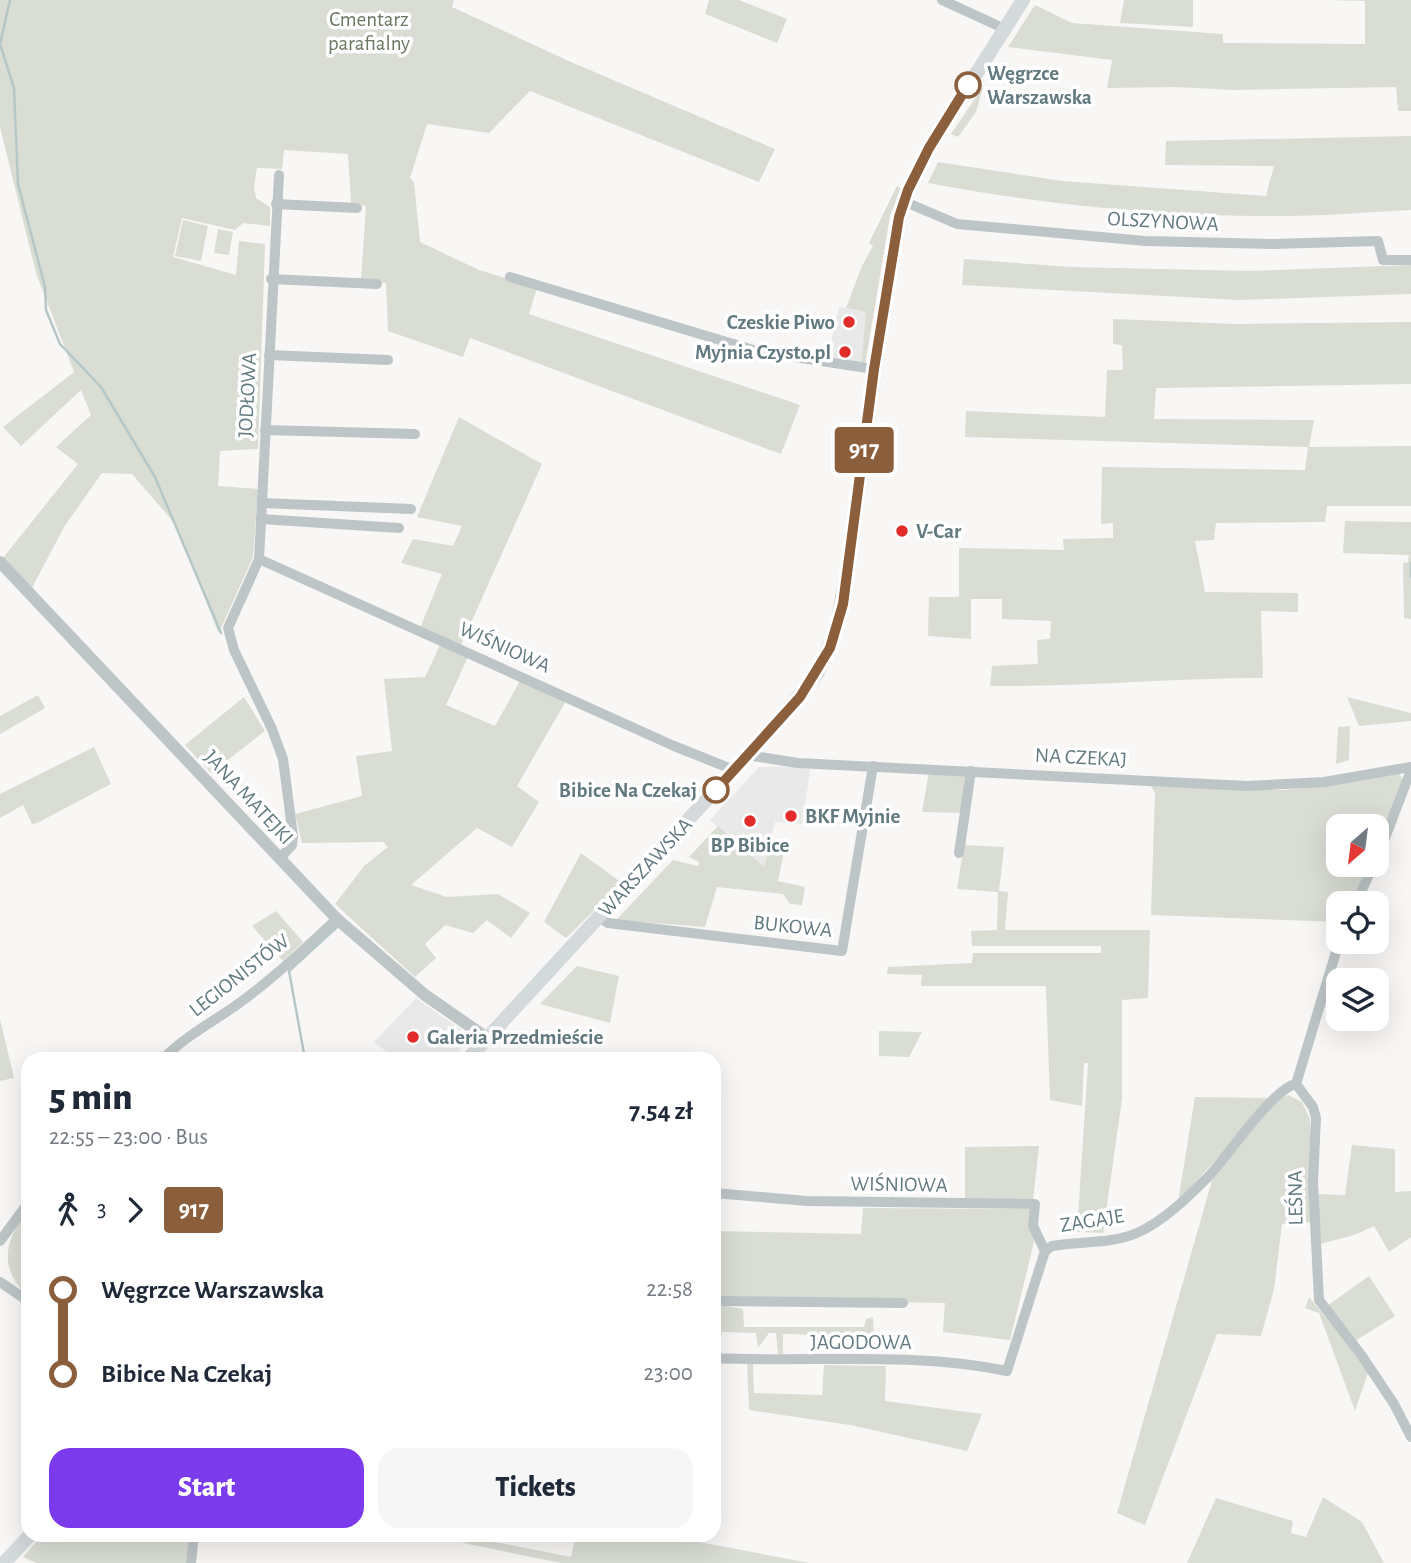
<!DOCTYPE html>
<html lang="en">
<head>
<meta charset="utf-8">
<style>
	:root { --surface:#fff; --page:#f6f6f7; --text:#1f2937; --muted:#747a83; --accent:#7c3aed }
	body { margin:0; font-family:"Alegreya Sans",sans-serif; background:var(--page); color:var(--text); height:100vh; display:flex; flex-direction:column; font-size:26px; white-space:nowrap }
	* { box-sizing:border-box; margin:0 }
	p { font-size:23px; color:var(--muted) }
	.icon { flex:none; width:38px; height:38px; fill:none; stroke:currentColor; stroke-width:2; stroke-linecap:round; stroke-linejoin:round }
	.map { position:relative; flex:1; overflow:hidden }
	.details { position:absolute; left:21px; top:1052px; width:700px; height:490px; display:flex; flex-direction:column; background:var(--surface); border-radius:21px; box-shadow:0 7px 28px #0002 }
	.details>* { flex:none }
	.badge { padding:0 14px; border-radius:5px; font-size:24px; line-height:46px }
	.needle { width:46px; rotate:208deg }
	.fabs { position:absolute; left:1326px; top:814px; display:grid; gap:14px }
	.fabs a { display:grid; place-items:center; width:63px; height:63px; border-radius:14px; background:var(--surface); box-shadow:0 7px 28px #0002; font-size:35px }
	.map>.badge { position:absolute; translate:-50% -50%; box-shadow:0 0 0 4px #fff }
	.legs { display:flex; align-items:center; gap:10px; height:77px; padding:0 28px; font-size:23px }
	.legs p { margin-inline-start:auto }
	.overview { display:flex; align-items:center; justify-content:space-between; height:119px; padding:0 28px }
	h1 { font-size:38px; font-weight:800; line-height:52px }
	.primary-button { display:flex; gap:14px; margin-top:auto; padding:14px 28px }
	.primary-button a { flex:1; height:80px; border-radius:21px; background:var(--accent); color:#fff; font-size:28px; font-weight:800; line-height:80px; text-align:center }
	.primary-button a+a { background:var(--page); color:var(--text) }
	ul { padding:0 28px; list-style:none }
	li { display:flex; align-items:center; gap:24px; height:84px; font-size:26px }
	li i { display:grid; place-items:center; width:10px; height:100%; margin:0 9px; background:currentColor }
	li i::after { content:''; width:18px; height:18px; margin:-9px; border:5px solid; border-radius:50%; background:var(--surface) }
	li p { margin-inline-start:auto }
	li:first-child i { background:linear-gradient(#0000 50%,currentColor 0) }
	li:last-child i { background:linear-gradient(currentColor 50%,#0000 0) }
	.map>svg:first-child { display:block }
	.built { fill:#e8e9e8 }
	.green { fill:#d9ddd4 }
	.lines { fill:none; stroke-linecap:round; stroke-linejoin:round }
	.stream { stroke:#b6c7c8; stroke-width:2.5 }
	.minor { stroke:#bec5c7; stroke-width:10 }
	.tertiary { stroke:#bec5c7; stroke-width:12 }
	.secondary { stroke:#d4d9dc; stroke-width:14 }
	.line-1-casing { stroke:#fff; stroke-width:16 }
	.line-1 { stroke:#8b5e3c; stroke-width:10 }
	.stop-1-dot { fill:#fff; stroke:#8b5e3c; stroke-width:3.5 }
	.poi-dot { fill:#e22b2b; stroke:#fff; stroke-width:2.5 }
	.labels { text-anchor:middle; stroke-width:7; stroke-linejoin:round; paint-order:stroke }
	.park-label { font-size:21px; fill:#6b7862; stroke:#fff }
	.stop-label { font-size:21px; font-weight:bold; fill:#637a80; stroke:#fff; text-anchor:start }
	.street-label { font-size:21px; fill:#637a80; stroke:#fff }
	.poi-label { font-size:21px; font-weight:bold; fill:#637a80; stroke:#fff; text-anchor:start }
</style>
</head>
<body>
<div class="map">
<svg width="1411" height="1563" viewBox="0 0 1411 1563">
	<rect width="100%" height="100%" fill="#f8f7f5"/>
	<!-- built -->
	<g class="built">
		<polygon points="839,307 866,312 861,365 827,360"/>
		<polygon points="811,766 802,824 775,822 764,867 744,857 734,849 738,844 710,820 759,767"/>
		<polygon points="416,998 471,1037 451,1059 396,1059 374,1042"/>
	</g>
	<!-- green -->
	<g class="green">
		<polygon points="0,0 454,0 452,7 571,62 775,149 759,182 530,91 489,133 427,124 410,178 414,182 420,242 479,270 537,288 529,314 800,405 781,454 470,338 463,357 388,331 386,283 361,280 366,206 351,203 348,154 284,150 282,169 257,168 254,187 256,198 270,207 270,226 243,223 235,230 182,218 173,257 236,275 239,241 265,244 258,449 220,451 218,486 258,489 253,557 222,626 218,632 176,525 132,474 102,473 64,527 32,588 3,558 78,464 56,447 91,415 81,390 21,446 3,427 74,372 36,273 0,127"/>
		<polygon points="709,0 739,0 787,19 777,43 705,14"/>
		<polygon points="1124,0 1193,0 1193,27 1120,23"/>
		<polygon points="1329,0 1411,0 1411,111 1398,111 1396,87 1234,90 1175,87 1107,88 1112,60 1008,47 1035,5 1072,23 1223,34 1223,43 1365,44 1365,1"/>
		<polygon points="983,87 976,112 958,137 951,134"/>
		<path d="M 1411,136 L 1411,210 C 1369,212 1326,216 1283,216 C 1164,217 1045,205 928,183 L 938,162 L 1062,181 L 1266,196 L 1274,166 L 1165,165 L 1166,141 Z"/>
		<polygon points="897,186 901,188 890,216 865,365 861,365 866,312 846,308 862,266 873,246 869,243"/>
		<polygon points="183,220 208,226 201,261 175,256"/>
		<polygon points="218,229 233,232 229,255 214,253"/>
		<polygon points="964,259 1071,267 1249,271 1411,265 1411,294 1239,300 962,285"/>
		<path d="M 1113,319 L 1235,324 L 1411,322 L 1411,384 L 1156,388 L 1154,419 L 1314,420 L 1309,447 L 1411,446 L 1411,506 L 1327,506 L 1325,522 L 1216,523 L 1214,540 L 1195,541 L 1205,592 L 1298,593 L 1298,612 L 1261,611 L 1263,678 C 1172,678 1082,687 990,686 L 992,666 L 1038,664 L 1037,640 L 1050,639 L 1051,621 L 1002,619 L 1002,599 L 971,599 L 971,639 L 928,636 L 929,597 L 959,597 L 959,548 L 1064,550 L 1063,539 L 1113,538 L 1113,523 L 1101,524 L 1102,467 L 1305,470 L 1308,447 L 965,437 L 966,411 L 1105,417 L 1107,370 L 1123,370 L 1122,345 L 1113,344 Z"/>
		<polygon points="459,417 542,464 461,645 420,628 442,574 401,563 413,539 453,546 462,526 417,517"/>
		<polygon points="1345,521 1411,522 1411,619 1404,618 1403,563 1408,562 1409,555 1343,553"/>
		<polygon points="440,645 468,657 446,705 495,726 521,679 566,701 517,786 539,802 512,847 477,828 411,885 447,897 498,894 530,913 511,938 487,920 473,933 445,925 425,944 436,958 415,977 335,904 364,866 388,847 383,842 302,843 295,814 362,796 356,756 392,751 384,679 425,677"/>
		<polygon points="38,695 45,708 0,734 0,716"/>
		<polygon points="244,697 265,731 211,773 185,745"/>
		<polygon points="1347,697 1411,713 1411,721 1359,726"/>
		<polygon points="1350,726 1349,760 1336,764 1338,727"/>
		<polygon points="94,747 111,784 37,823 32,824 23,805 0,818 0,794"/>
		<polygon points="929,772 967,774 962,813 922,812"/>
		<polygon points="1400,774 1403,782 1377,846 1377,826 1339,826 1339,864 1369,865 1350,903 1339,903 1339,922 1151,915 1155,793 1151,786 1285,790"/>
		<polygon points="718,826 738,844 735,849 744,857 748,853 764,867 769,848 784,852 778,881 805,887 802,905 790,904 783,894 717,887 705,927 616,920 673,860 698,866 699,862 689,857"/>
		<polygon points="964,845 1004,847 999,891 1008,892 1005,930 1150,930 1148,998 1122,1000 1122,1099 1103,1233 1077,1232 1088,1063 1084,1063 1082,1106 1050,1100 1046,986 921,986 922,975 887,974 888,967 972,963 973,953 1101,953 1101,946 972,946 971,931 997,930 998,892 957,889"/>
		<polygon points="581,853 622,883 566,938 544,922"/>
		<polygon points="276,911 303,942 283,961 252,926"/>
		<polygon points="577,966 619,976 610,1023 540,1004"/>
		<polygon points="0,1019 14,1078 0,1081"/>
		<polygon points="879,1031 922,1032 909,1057 879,1056"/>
		<polygon points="1288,1095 1302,1102 1310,1119 1312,1222 1282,1224 1274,1289 1261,1336 1217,1334 1145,1525 1117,1513 1213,1177 1276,1100"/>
		<polygon points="1195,1097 1270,1098 1178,1202"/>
		<polygon points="1352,1145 1395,1149 1395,1192 1411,1191 1411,1237 1389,1252 1374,1226 1354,1235 1320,1244 1318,1194 1345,1195"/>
		<polygon points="1039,1146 1033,1201 965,1201 965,1147"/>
		<polygon points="863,1208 1029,1209 1034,1242 1010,1340 943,1332 945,1303 714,1299 714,1231 861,1234"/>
		<path d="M 28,1209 L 28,1297 C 0,1268 2,1245 28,1209 Z"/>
		<polygon points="1369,1276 1395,1316 1355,1341 1327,1306"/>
		<polygon points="1309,1297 1369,1370 1355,1411 1319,1313 1305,1308"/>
		<polygon points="714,1304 743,1309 744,1327 864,1327 866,1319 873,1317 874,1336 783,1334 783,1359 778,1355 776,1333 769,1333 758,1348 756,1333 722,1332 718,1356 714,1355 714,1328 719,1327 714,1326"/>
		<polygon points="747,1362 753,1364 754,1393 822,1395 824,1365 886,1366 885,1401 982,1414 967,1451 850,1425 749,1410"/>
		<polygon points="1323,1497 1362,1522 1384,1563 1187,1563 1216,1498 1293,1521 1291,1533 1306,1537"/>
		<polygon points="42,1535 190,1535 186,1563 36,1563 23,1557"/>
		<polygon points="576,1535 663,1535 809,1563 561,1563 463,1543 465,1536 571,1557"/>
	</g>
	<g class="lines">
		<!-- stream -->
		<g class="stream">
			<polyline points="10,0 0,44 14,88 18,184 45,287 46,310 60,344 101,387 155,477 221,633"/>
			<polyline points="1411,563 1411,577"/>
			<polyline points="305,1059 289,971 337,927"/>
		</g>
		<!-- minor -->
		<g class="minor">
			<polyline points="942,0 1005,29"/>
			<polyline points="279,175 259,559 228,628 234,650 272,729 283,759 293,836 292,845 280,858"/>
			<polyline points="903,201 957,224 1145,241 1273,244 1378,241 1383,260 1411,260"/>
			<polyline points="276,204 357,208"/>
			<polyline points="510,277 760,352 874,369"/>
			<polyline points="271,279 377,284"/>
			<polyline points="269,355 388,360"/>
			<polyline points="265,430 415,434"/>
			<polyline points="262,503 411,509"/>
			<polyline points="261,519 399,528"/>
			<polyline points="259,559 674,746 734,770"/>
			<polyline points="747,755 798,763 1247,786 1324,782 1411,767"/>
			<polyline points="959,853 971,771"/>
			<polyline points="1377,859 1411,770"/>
			<polyline points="1356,903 1374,864"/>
			<polyline points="599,917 608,923 842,951 873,766"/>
			<path d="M 163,1059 C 185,1036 213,1022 238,1004 C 273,979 305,948 337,919"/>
			<polyline points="1296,1084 1313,1107 1316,1118 1313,1182 1319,1300 1362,1356 1394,1404 1411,1437"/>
			<polyline points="1296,1084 1339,942"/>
			<polyline points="714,1193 807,1201 1035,1204 1033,1226 1045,1251"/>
			<polyline points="0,1241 28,1203"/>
			<polyline points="0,1282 28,1301"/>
			<polyline points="714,1301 903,1303"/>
			<path d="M 714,1358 C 811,1363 912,1351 1007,1371 L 1045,1251 L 1052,1246 C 1080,1241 1111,1244 1137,1233 C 1164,1221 1188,1197 1208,1177 C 1228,1156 1272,1089 1296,1084"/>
			<polyline points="191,1563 194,1535"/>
		</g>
		<!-- tertiary -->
		<polyline class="tertiary" points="0,562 337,919 425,995 487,1038"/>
		<!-- secondary -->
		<g class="secondary">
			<polyline points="468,1059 768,733 817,674 836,629 851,550 880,333 903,201 929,148 1023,0"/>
			<polyline points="4,1563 30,1535"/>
		</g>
	</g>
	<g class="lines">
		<defs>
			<polyline id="line-1" points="716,790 800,697 830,648 843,604 874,369 899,217 908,190 929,148 968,85"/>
		</defs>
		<!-- line-1 casing -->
		<use href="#line-1" class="line-1-casing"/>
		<!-- line-1 -->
		<use href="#line-1" class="line-1"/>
	</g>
	<!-- markers -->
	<g class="stop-1-dot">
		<circle cx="968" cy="85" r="12"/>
		<circle cx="716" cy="790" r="12"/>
	</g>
	<g class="poi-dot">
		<circle cx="849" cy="322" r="7"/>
		<circle cx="845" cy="352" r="7"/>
		<circle cx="902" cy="531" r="7"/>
		<circle cx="791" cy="816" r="7"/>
		<circle cx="750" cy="821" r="7"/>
		<circle cx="413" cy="1037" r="7"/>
	</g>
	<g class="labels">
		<!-- park labels -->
		<g class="park-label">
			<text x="369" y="26">Cmentarz<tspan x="369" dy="24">parafialny</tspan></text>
		</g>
		<!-- stop labels -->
		<g class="stop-label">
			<text x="987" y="80">Węgrzce<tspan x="987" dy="24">Warszawska</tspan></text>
			<text x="697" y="797" text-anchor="end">Bibice Na Czekaj</text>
		</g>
		<!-- street labels -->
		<g class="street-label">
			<text transform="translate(1163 221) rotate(3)" y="7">OLSZYNOWA</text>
			<text transform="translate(247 395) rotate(-87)" y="7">JODŁOWA</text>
			<text transform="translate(505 647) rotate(24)" y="7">WIŚNIOWA</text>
			<text transform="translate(1081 757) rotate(3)" y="7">NA CZEKAJ</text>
			<text transform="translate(249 797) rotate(47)" y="7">JANA MATEJKI</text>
			<text transform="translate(645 867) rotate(-47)" y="7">WARSZAWSKA</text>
			<text transform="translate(793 926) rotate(6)" y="7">BUKOWA</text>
			<text transform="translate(239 975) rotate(-38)" y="7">LEGIONISTÓW</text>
			<text transform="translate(899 1184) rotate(1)" y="7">WIŚNIOWA</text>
			<text transform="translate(1295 1198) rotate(-91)" y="7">LEŚNA</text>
			<text transform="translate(1092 1220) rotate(-9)" y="7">ZAGAJE</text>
			<text x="861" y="1349">JAGODOWA</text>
		</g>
		<!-- poi labels -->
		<g class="poi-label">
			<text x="835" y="329" text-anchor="end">Czeskie Piwo</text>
			<text x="831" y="359" text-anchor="end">Myjnia Czysto.pl</text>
			<text x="916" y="538">V-Car</text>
			<text x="805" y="823">BKF Myjnie</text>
			<text x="750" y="852" text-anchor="middle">BP Bibice</text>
			<text x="427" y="1044">Galeria Przedmieście</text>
		</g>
	</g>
</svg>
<div class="fabs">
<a><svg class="needle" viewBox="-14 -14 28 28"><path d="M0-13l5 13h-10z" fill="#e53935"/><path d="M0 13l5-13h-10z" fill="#747a83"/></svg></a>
<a><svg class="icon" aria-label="locate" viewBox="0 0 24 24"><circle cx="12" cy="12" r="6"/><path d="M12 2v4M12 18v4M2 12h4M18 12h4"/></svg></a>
<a><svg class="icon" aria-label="layers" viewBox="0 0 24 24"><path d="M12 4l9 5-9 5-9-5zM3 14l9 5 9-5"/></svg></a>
</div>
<b class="badge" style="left:864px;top:450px;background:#8b5e3c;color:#fff">917</b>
<section class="details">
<div class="overview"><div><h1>5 min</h1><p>22:55 – 23:00 · Bus</p></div><b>7.54 zł</b></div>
<div class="legs"><svg class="icon" aria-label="walk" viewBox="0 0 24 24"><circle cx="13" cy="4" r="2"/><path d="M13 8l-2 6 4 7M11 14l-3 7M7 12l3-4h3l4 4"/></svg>3<svg class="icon" aria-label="forward" viewBox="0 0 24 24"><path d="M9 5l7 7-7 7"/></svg><b class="badge" style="background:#8b5e3c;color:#fff">917</b></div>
<ul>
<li><i style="color:#8b5e3c"></i><b>Węgrzce Warszawska</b><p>22:58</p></li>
<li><i style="color:#8b5e3c"></i><b>Bibice Na Czekaj</b><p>23:00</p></li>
</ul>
<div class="primary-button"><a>Start</a><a>Tickets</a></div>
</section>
</div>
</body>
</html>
